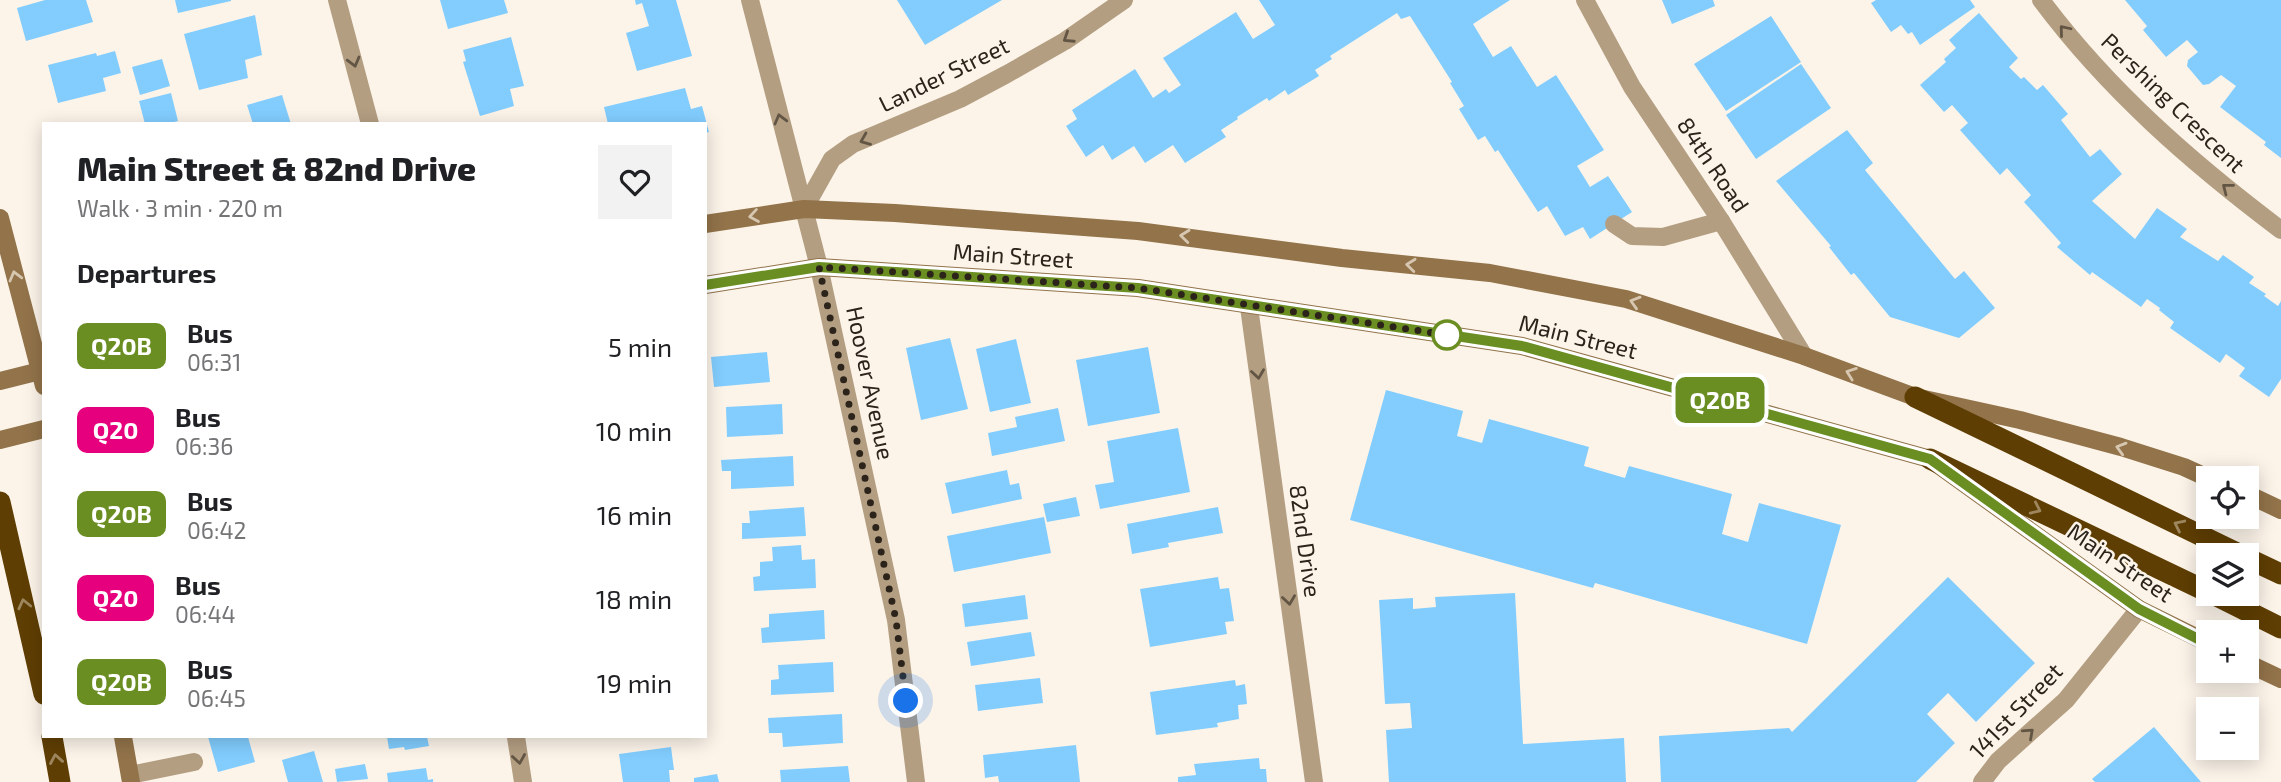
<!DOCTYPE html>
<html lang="en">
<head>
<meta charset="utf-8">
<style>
	:root { --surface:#fff; --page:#f2f2f2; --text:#202124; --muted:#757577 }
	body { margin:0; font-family:"Exo 2",sans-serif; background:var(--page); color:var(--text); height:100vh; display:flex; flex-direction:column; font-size:26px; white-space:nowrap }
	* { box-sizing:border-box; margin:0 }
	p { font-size:23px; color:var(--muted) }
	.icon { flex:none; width:38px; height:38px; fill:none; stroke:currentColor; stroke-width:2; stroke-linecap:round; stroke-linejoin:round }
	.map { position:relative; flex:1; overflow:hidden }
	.sheet { position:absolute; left:42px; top:122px; width:665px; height:616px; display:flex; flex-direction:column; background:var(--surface); border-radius:0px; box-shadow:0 4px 18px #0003 }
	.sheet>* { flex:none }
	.badge { padding:0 14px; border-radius:10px; font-size:24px; line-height:46px }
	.tools { position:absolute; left:2196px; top:466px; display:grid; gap:14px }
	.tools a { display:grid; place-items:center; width:63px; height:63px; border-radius:0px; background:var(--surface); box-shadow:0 4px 18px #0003; font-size:35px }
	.you { position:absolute; width:35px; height:35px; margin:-18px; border:5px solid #fff; border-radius:50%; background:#1a73e8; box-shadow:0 0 0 10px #1a73e833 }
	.map>.badge { position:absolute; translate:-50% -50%; box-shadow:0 0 0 4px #fff }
	h2 { padding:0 35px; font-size:26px; line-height:63px }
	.round { display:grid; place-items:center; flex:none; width:74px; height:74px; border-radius:0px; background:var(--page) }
	.headline { display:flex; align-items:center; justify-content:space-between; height:119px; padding:0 35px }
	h1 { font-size:33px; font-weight:800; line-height:52px }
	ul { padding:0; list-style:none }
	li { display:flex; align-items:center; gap:21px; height:84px; padding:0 35px }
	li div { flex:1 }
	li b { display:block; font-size:26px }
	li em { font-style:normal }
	li .badge { min-width:77px; font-weight:700; text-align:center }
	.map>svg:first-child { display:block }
	.building { fill:#82cdfe }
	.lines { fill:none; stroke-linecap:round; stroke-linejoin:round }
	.service { stroke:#b39e82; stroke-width:18 }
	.minor { stroke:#b39e82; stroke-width:18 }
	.secondary { stroke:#92734a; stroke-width:18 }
	.motorway { stroke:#5f3e03; stroke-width:21 }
	.oneway { stroke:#625544 }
	.oneway2 { stroke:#d7c7b1 }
	.oneway3 { stroke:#9e875f }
	.line-casing { stroke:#fff; stroke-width:16 }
	.line { stroke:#6b8e23; stroke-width:10 }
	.walk { stroke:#2c241a; stroke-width:7; stroke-dasharray:0 12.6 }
	.stop-dot { fill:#fff; stroke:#6b8e23; stroke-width:3.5 }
	.labels { text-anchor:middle; stroke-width:5; stroke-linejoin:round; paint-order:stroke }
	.street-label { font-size:23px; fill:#2c241a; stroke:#fcf4e9 }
</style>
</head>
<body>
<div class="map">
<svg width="2281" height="782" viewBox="0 0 2281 782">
	<rect width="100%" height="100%" fill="#fcf4e9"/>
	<!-- building -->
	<g class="building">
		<polygon points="86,0 93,22 26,41 17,8 45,0"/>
		<polygon points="175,0 231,0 231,1 178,13"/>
		<polygon points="440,0 504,0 508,13 448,29"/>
		<polygon points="635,0 676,0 692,56 637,71 626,33 649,26 642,3 636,5"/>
		<polygon points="897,0 1002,0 925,45"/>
		<polygon points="1259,0 1510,0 1473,24 1493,57 1511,46 1537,87 1556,75 1604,150 1577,166 1590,187 1608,176 1632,212 1590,239 1583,227 1565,236 1547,206 1538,212 1498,150 1495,152 1485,136 1478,140 1459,109 1464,106 1450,83 1452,82 1410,16 1401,19 1397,13 1330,56 1332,59 1315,70 1319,76 1288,95 1285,90 1269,101 1267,98 1237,117 1238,119 1221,130 1226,137 1185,163 1173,145 1145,163 1134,146 1112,160 1103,145 1086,157 1066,126 1077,119 1072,110 1135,69 1153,98 1166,89 1169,93 1181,85 1163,58 1236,12 1253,39 1275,25"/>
		<polygon points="1662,0 1713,0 1715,6 1672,24"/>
		<polygon points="1876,0 1970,0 1975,7 1920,45 1912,32 1908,34 1901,25 1891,32 1871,3"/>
		<polygon points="2125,0 2281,0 2281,158 2264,145 2266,142 2220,107 2236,86 2221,75 2209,84 2203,85 2187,66 2188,60 2198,52 2187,40 2166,57 2143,30 2147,26"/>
		<polygon points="1979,13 2018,58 2009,67 2021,79 2024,77 2037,90 2043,85 2068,114 2061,120 2090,157 2100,149 2122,174 2092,201 2135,239 2157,208 2187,229 2180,237 2218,261 2223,255 2254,277 2249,283 2266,294 2264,296 2278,306 2281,301 2281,379 2269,397 2239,376 2245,368 2226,354 2220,363 2170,328 2174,322 2159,310 2160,308 2147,299 2141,307 2092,272 2090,275 2057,247 2061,243 2024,202 2031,195 2007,168 2000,175 1960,130 1968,123 1952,105 1944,112 1920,85 1946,62 1944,59 1956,48 1949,40"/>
		<polygon points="255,15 262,55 245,60 248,78 199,90 184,34"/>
		<polygon points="1771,16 1801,62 1726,111 1694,64"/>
		<polygon points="511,37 524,86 510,89 514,106 480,116 463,62 466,61 463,50"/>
		<polygon points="115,51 121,73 103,78 106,91 58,103 48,65 96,53 97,56"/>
		<polygon points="162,59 170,86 140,95 132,67"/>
		<polygon points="1801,64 1831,108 1756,159 1726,115"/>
		<polygon points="685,88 691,109 702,106 709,132 705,133 705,124 608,124 604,107"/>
		<polygon points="171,93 178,121 166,124 145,124 139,101"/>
		<polygon points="282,95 291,124 253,124 247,105"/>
		<polygon points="1847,130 1873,163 1865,170 1955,279 1964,271 1995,308 1959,338 1890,317 1854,273 1851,275 1829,247 1831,246 1776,181"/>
		<polygon points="950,338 968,409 921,420 906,348"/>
		<polygon points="1016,339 1031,403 990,412 976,349"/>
		<polygon points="1148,347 1160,413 1088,426 1076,360"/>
		<polygon points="767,352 770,382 714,387 711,357"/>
		<polygon points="1386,390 1463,411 1457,436 1482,443 1489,419 1589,447 1584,466 1625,478 1629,466 1732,494 1722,534 1748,542 1759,503 1841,525 1807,644 1595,583 1593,588 1350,520"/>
		<polygon points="782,404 783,434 727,437 726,407"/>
		<polygon points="1058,408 1065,441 992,456 988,433 1017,427 1015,417"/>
		<polygon points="1178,428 1190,492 1100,509 1095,485 1114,482 1107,441"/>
		<polygon points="793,456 794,486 731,489 731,471 722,471 721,460"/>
		<polygon points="1007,470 1010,485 1019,483 1022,499 952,514 945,483"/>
		<polygon points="1076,497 1080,516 1047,522 1043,504"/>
		<polygon points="804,507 806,536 742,539 742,523 750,523 749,511"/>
		<polygon points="1218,507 1223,533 1168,543 1169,547 1132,554 1127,524"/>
		<polygon points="1044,517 1051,553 954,572 947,536"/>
		<polygon points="801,545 802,560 815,559 816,588 754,591 753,577 760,576 760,562 773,561 772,547"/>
		<polygon points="1218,577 1220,589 1229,588 1234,621 1225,622 1227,634 1150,647 1140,589"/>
		<polygon points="1948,577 2035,663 1976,722 1948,693 1927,714 1955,743 1916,782 1661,782 1659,736 1789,728 1792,732"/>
		<polygon points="1515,593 1523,744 1624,738 1626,782 1389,782 1386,730 1412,728 1410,703 1385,704 1379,600 1413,598 1413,609 1436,607 1435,597"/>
		<polygon points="1025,595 1028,619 965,627 962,604"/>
		<polygon points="824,610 825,639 762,643 761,628 769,627 769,614"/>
		<polygon points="1031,632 1035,656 971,666 967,642"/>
		<polygon points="833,662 834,692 771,695 771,680 779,679 778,665"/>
		<polygon points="1040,678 1043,703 978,711 975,685"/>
		<polygon points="1235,680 1236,686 1245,684 1247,704 1238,705 1239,719 1217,723 1218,727 1156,735 1150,692"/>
		<polygon points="842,714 843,743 783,747 782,733 769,733 768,718"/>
		<polygon points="2154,727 2201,782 2095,782 2092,779"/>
		<polygon points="208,737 248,737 255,762 218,772"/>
		<polygon points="387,737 427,737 429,746 405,750 404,747 389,749"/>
		<polygon points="1076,745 1080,782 999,782 998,776 985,778 983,755"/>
		<polygon points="671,747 674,770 669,770 670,782 623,782 619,754"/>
		<polygon points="314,751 323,782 288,782 282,760"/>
		<polygon points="1259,758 1260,769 1266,769 1267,782 1178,782 1178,777 1196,775 1194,764"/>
		<polygon points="365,764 368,779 337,782 335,769"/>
		<polygon points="848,766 850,782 781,782 780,770"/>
		<polygon points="426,768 428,780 433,779 433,782 388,782 387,773"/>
		<polygon points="717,774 719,782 694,782 694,778"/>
	</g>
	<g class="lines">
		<!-- service -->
		<g class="service">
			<polyline points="1614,224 1632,236 1663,237 1721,221"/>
			<polyline points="130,775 194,762"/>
		</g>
		<!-- minor -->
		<g class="minor">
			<polyline points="337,0 370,124"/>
			<polyline points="750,0 819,267 896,620 916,782"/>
			<polyline points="1585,0 1632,87 1721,221 1804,356"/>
			<path d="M 2041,0 C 2108,90 2192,163 2281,230"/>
			<polyline points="804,209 832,159 853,144 960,99 1007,74 1065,41 1124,0"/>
			<polyline points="1249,307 1314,782"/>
			<polyline points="516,737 523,782"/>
			<polyline points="1982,782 1998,761 2066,700 2139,609"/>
		</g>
		<!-- secondary -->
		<g class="secondary">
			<polyline points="0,218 44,386"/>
			<polyline points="705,224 804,209 895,213 1138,231 1342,258 1490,273 1626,299 1804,356 1915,397 2020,420 2121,447 2184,467 2208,478"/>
			<polyline points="705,285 819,267 1138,288 1522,346 1930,459 2139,609 2208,643"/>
			<polyline points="0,381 44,370"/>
			<polyline points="0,440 44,429"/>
			<polyline points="2247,494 2281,510"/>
			<polyline points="2247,663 2281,679"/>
			<polyline points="123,737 131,782"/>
		</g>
		<!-- motorway -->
		<g class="motorway">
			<polyline points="1915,397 2241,555"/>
			<polyline points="1930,459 2208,592"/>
			<polyline points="0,502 44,694"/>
			<polyline points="2247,558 2281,574"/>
			<polyline points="2211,593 2281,628"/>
			<polyline points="52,737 60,782"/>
		</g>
	</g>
	<!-- one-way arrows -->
	<defs><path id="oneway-chevron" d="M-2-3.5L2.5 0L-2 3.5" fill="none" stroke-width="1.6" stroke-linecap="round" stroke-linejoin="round" transform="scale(1.75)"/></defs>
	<g class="oneway">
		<use href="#oneway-chevron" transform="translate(2064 30) rotate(-130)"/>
		<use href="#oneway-chevron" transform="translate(1068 38) rotate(147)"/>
		<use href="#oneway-chevron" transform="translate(354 62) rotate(75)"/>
		<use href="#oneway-chevron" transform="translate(780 119) rotate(-105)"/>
		<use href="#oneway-chevron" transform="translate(865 140) rotate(158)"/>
		<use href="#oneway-chevron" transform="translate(2227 188) rotate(-142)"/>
		<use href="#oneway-chevron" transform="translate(1258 374) rotate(82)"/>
		<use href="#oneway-chevron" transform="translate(1289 600) rotate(82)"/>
		<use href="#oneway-chevron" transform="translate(2029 733) rotate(-42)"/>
		<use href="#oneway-chevron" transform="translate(519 759) rotate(81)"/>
	</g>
	<g class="oneway2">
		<use href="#oneway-chevron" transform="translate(754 216) rotate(171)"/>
		<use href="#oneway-chevron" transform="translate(1185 236) rotate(-174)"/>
		<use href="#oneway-chevron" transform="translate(1411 265) rotate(-174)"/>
		<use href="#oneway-chevron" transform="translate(15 276) rotate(-105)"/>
		<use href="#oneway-chevron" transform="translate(1635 302) rotate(-163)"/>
		<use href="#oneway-chevron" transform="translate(1851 373) rotate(-160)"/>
		<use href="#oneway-chevron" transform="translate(2121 448) rotate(-164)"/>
	</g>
	<g class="oneway3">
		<use href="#oneway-chevron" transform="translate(2036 509) rotate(25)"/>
		<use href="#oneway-chevron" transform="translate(2179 525) rotate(-154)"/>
		<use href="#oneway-chevron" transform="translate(24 604) rotate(-103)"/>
		<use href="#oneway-chevron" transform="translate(56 759) rotate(-100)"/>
	</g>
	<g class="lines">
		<defs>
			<polyline id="line" points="705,285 819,267 1138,288 1522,346 1930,459 2139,609 2208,644"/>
		</defs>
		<!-- line casing -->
		<use href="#line" class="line-casing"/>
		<!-- line -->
		<use href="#line" class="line"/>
		<!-- walk -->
		<polyline class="walk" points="906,701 896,620 819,267 1138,288 1447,335"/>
	</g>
	<!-- markers -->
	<circle class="stop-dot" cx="1447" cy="335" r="14"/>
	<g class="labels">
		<!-- street labels -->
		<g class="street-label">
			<text transform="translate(944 75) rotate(-26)" y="8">Lander Street</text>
			<text transform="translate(2173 103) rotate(44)" y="8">Pershing Crescent</text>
			<text transform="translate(1713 165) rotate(56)" y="8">84th Road</text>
			<text transform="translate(1013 256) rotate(4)" y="8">Main Street</text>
			<text transform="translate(1578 337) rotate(14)" y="8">Main Street</text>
			<text transform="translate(870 383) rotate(78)" y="8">Hoover Avenue</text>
			<text transform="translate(1305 541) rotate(82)" y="8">82nd Drive</text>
			<text transform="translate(2120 563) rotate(34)" y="8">Main Street</text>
			<text transform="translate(2016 711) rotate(-46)" y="8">141st Street</text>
		</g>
	</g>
</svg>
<div class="tools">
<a><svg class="icon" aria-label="locate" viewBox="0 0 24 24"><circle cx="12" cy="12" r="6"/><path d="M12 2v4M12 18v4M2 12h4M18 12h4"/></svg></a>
<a><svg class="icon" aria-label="layers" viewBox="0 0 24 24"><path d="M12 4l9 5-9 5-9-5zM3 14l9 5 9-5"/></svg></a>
<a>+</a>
<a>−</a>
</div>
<div class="you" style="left:906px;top:701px"></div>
<b class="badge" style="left:1720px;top:400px;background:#6b8e23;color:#fff">Q20B</b>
<section class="sheet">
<div class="headline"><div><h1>Main Street &amp; 82nd Drive</h1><p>Walk · 3 min · 220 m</p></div><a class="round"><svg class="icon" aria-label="heart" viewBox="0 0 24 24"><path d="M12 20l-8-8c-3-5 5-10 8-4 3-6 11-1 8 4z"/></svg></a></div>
<h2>Departures</h2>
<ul>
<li><span class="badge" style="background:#6b8e23;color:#fff">Q20B</span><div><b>Bus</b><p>06:31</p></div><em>5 min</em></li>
<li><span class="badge" style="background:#e6007e;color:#fff">Q20</span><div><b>Bus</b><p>06:36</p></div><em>10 min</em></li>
<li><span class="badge" style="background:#6b8e23;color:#fff">Q20B</span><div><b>Bus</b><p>06:42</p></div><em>16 min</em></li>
<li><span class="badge" style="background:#e6007e;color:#fff">Q20</span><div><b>Bus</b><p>06:44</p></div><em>18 min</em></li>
<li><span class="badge" style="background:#6b8e23;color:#fff">Q20B</span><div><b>Bus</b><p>06:45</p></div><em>19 min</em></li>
</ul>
</section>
</div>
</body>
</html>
